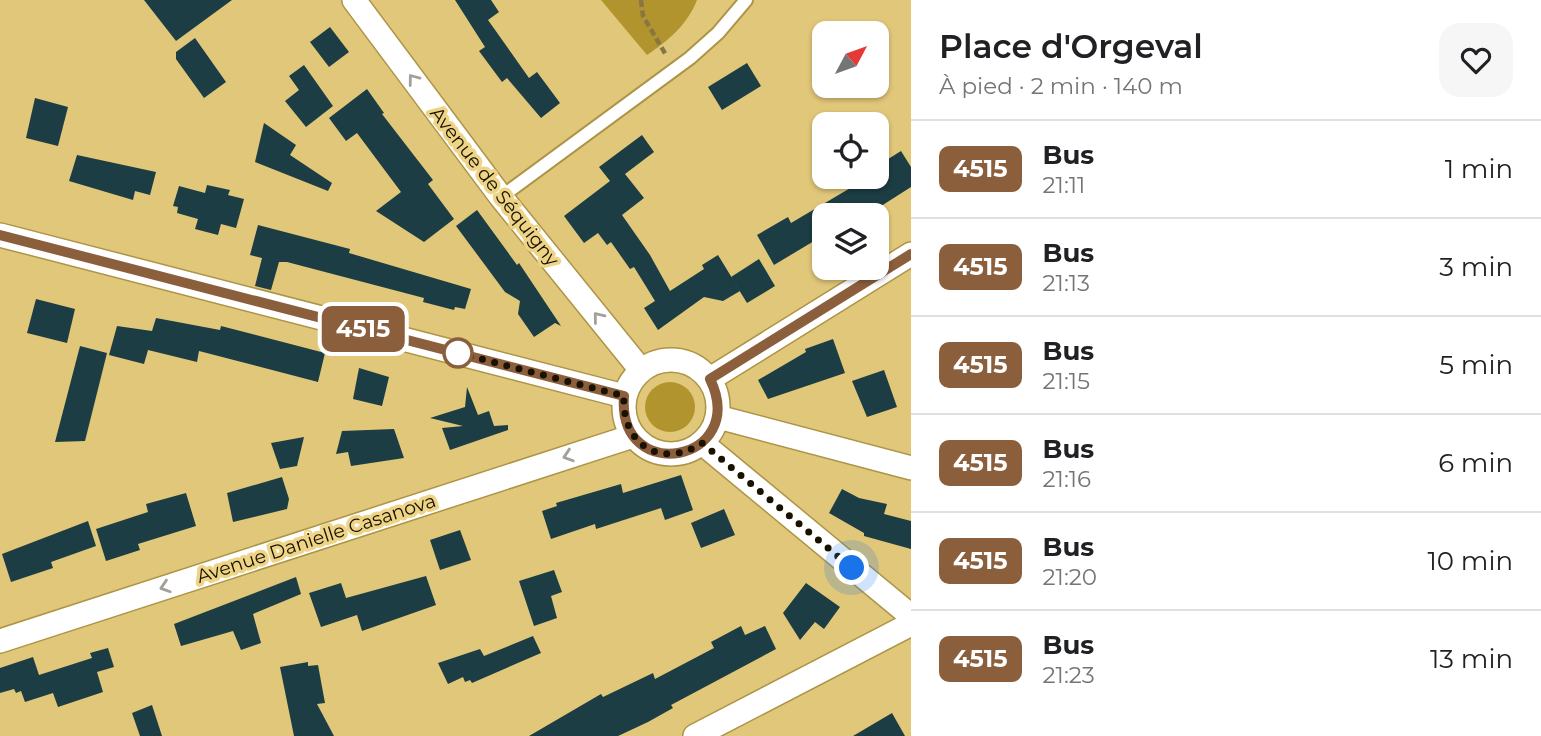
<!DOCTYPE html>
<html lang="fr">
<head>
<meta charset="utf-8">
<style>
	:root { --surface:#fff; --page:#f6f6f6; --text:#202124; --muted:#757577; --line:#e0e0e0 }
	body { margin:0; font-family:Montserrat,sans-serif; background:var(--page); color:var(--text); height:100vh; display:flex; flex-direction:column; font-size:26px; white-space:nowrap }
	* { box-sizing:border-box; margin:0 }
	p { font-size:23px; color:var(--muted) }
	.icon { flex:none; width:38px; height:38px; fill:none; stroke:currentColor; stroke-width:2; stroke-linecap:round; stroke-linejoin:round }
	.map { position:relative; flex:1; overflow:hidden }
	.drawer { display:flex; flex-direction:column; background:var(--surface); width:630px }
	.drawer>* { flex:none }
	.badge { padding:0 14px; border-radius:10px; font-size:24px; line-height:46px }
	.needle { width:46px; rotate:49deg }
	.controls { position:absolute; left:812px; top:21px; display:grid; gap:14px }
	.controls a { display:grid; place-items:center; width:77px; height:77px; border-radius:14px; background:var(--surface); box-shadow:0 2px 5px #0004; font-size:35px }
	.you { position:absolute; width:35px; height:35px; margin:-18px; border:5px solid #fff; border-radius:50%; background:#1a73e8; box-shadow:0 0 0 10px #1a73e833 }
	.map>.badge { position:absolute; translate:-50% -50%; box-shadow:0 0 0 4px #fff }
	.round { display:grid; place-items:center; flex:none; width:74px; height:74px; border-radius:21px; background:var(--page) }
	.overview { display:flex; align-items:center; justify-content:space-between; height:119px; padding:0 28px }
	h1 { font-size:33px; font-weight:600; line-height:52px }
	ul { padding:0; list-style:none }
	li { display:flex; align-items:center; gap:21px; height:98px; padding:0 28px; border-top:2px solid var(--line) }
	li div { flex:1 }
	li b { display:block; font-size:26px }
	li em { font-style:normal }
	li .badge { min-width:77px; font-weight:700; text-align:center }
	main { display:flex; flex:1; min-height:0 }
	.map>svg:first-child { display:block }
	.green { fill:#b2942e }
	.building { fill:#1c3d44 }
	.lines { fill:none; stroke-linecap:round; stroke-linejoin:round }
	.lane-casing { stroke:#ad9446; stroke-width:16 }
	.street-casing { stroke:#ad9446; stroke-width:26 }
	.path { stroke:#877643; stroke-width:4.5; stroke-dasharray:7 3.5; stroke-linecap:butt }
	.lane { stroke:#fff; stroke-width:12 }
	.street { stroke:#fff; stroke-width:23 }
	.oneway { stroke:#a3a099 }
	.line-casing { stroke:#fff; stroke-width:16 }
	.line { stroke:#8b5e3c; stroke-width:10 }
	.walk { stroke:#1a1200; stroke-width:7; stroke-dasharray:0 12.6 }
	.stop-dot { fill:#fff; stroke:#8b5e3c; stroke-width:3.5 }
	.labels { text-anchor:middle; stroke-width:7; stroke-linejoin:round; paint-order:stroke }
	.street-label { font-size:19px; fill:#1a1200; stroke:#eed486 }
</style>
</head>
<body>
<main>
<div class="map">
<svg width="911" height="736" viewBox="0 0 911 736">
	<rect width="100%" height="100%" fill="#e1c779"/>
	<!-- green -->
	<g class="green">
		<path d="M 601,0 L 697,0 C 687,25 669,40 647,55 Z"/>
		<circle cx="670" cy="407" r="25"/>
	</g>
	<!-- building -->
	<g class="building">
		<polygon points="144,0 232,0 176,41"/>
		<polygon points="455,0 491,0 499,12 488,20 529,78 537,72 560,103 541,118 507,78 502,82 479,51 485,47"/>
		<polygon points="330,27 349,52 329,67 310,42"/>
		<polygon points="195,38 226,82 204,98 176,59 176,52"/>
		<polygon points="747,63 761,86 722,110 708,87"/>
		<polygon points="304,65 333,106 306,127 285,101 299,90 289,76"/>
		<polygon points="367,89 384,113 382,114 433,180 428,184 454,219 424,242 376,211 401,192 357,133 346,141 329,118"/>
		<polygon points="35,98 68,107 58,146 26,138"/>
		<polygon points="264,123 296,145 290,155 332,183 328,191 255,162"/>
		<polygon points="642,135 654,152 625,174 644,198 622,215 650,255 670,291 704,269 702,265 718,255 740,291 723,301 704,297 658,330 644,308 655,301 634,267 630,269 611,242 607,245 598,233 584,243 564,216 610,181 599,167"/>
		<polygon points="901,151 911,167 911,187 867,215 824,215 824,235 774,265 757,235 788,217 791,223 869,177 877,177 877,166"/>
		<polygon points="77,155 156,172 150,195 135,191 133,200 69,181"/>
		<polygon points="207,185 230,190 228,195 244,199 236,228 221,224 218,235 195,229 198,219 177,213 178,207 173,206 179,186 205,193"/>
		<polygon points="477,210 517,265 519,263 561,326 555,323 534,337 518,314 520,301 505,292 456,226"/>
		<polygon points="258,225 350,249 349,253 471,289 465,309 455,307 454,310 423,302 424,298 287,262 279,262 271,290 255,286 262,258 250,255"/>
		<polygon points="759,259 775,286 747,303 731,277"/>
		<polygon points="36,299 75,309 67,343 27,333"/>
		<polygon points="156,318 220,330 221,326 325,353 318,382 199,351 197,362 148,350 144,364 109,355 117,326 152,331"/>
		<polygon points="833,339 845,373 768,399 758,380 806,352 805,349"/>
		<polygon points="80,346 107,353 85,441 55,442"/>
		<polygon points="359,368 389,377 382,406 353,399"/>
		<polygon points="884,370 897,407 867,417 852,381"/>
		<polygon points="467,387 478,415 489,411 494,426 508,425 508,430 450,450 442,428 463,426 430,418 465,407"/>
		<polygon points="394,429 404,458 351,466 348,452 336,454 342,431"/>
		<polygon points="304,437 297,466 280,469 271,443"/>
		<polygon points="681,475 693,510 665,520 661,508 596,529 595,524 551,539 542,511 557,506 556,503 621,484 623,493"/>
		<polygon points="282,477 289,499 287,509 233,522 227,493"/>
		<polygon points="842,489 859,498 887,504 884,514 911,521 911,549 864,536 864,533 829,513"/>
		<polygon points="186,493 196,526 138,544 140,550 106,561 96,529 148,512 146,504"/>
		<polygon points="724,509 735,535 701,548 691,523"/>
		<polygon points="88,521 96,546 51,562 53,568 11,582 2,554"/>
		<polygon points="460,530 471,560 440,570 430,540"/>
		<polygon points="554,570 562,592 551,596 557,618 534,626 519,581"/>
		<polygon points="426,576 436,605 362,631 357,615 321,627 309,593 341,583 346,598"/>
		<polygon points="296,577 301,594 253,614 261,643 241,650 233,631 181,646 174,624"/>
		<polygon points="806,583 840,607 824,629 815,622 800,640 783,613"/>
		<polygon points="741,626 745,635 765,626 776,649 671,705 673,708 648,722 618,736 529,736 601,694 603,697 653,673 655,679 714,648 711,642"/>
		<polygon points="533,636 541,653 472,683 470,680 465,682 463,677 448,684 438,663 480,649 484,656"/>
		<polygon points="108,648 114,667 97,672 103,692 58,707 53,693 25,702 21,691 16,693 14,689 0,693 0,668 33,657 39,675 92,658 90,653"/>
		<polygon points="308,662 308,666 318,665 325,703 317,704 334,736 294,736 280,667"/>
		<polygon points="152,705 162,736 140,736 132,713"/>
		<polygon points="892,713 905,736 853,736"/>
	</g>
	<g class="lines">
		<defs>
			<polyline id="lane" points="501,197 690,58 718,33 746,0"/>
			<g id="street">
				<polyline points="354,0 501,197 641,370"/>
				<polyline points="0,235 624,396"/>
				<circle cx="671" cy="407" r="47"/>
				<polyline points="710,379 911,254"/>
				<polyline points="718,417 911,468"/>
				<polyline points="702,443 911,616"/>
				<polyline points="0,641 633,436"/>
				<polyline points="695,736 911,624"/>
			</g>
		</defs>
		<!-- lane casing -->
		<use href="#lane" class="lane-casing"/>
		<!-- street casing -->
		<use href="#street" class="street-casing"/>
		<!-- path -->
		<polyline class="path" points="641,0 643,16 666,55"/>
		<!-- lane -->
		<use href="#lane" class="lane"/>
		<!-- street -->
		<use href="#street" class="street"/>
	</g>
	<!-- one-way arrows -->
	<defs><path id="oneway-chevron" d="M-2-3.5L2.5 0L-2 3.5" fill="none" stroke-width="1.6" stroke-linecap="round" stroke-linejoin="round" transform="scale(1.75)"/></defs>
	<g class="oneway">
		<use href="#oneway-chevron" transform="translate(413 79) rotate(-127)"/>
		<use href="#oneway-chevron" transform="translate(598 317) rotate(-129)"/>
		<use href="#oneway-chevron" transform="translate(568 456) rotate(162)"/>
		<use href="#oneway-chevron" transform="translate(165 587) rotate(162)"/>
	</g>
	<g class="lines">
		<defs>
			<path id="line" d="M 0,235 L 624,396 C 617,487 750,462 710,379 L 911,254"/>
		</defs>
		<!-- line casing -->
		<use href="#line" class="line-casing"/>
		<!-- line -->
		<use href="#line" class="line"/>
		<!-- walk -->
		<path class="walk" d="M 458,353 L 624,396 C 621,444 661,470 702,443 L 852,568"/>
	</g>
	<!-- markers -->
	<circle class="stop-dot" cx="458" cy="353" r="14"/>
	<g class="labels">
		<!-- street labels -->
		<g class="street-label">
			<text transform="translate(495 186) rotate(52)" y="7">Avenue de Séquigny</text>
			<text transform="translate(316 538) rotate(-18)" y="7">Avenue Danielle Casanova</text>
		</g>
	</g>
</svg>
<div class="controls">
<a><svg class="needle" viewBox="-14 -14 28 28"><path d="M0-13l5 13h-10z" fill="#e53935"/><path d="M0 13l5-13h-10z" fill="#757577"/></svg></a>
<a><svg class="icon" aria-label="locate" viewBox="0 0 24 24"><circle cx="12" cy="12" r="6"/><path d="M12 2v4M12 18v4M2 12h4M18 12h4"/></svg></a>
<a><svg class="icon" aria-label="layers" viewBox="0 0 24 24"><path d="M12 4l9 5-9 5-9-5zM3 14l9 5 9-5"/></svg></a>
</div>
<div class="you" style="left:852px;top:568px"></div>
<b class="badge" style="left:363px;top:329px;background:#8b5e3c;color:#fff">4515</b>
</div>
<section class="drawer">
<div class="overview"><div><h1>Place d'Orgeval</h1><p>À pied · 2 min · 140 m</p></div><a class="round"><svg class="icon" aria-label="heart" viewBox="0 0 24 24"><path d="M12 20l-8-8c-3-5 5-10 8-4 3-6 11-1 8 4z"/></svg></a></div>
<ul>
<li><span class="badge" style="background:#8b5e3c;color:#fff">4515</span><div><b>Bus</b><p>21:11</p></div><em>1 min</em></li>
<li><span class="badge" style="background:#8b5e3c;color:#fff">4515</span><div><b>Bus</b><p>21:13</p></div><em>3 min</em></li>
<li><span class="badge" style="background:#8b5e3c;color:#fff">4515</span><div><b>Bus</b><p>21:15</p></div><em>5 min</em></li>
<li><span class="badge" style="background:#8b5e3c;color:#fff">4515</span><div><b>Bus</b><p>21:16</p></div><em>6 min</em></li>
<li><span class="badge" style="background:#8b5e3c;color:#fff">4515</span><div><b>Bus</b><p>21:20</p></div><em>10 min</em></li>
<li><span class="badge" style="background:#8b5e3c;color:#fff">4515</span><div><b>Bus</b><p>21:23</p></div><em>13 min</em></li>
</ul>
</section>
</main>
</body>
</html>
